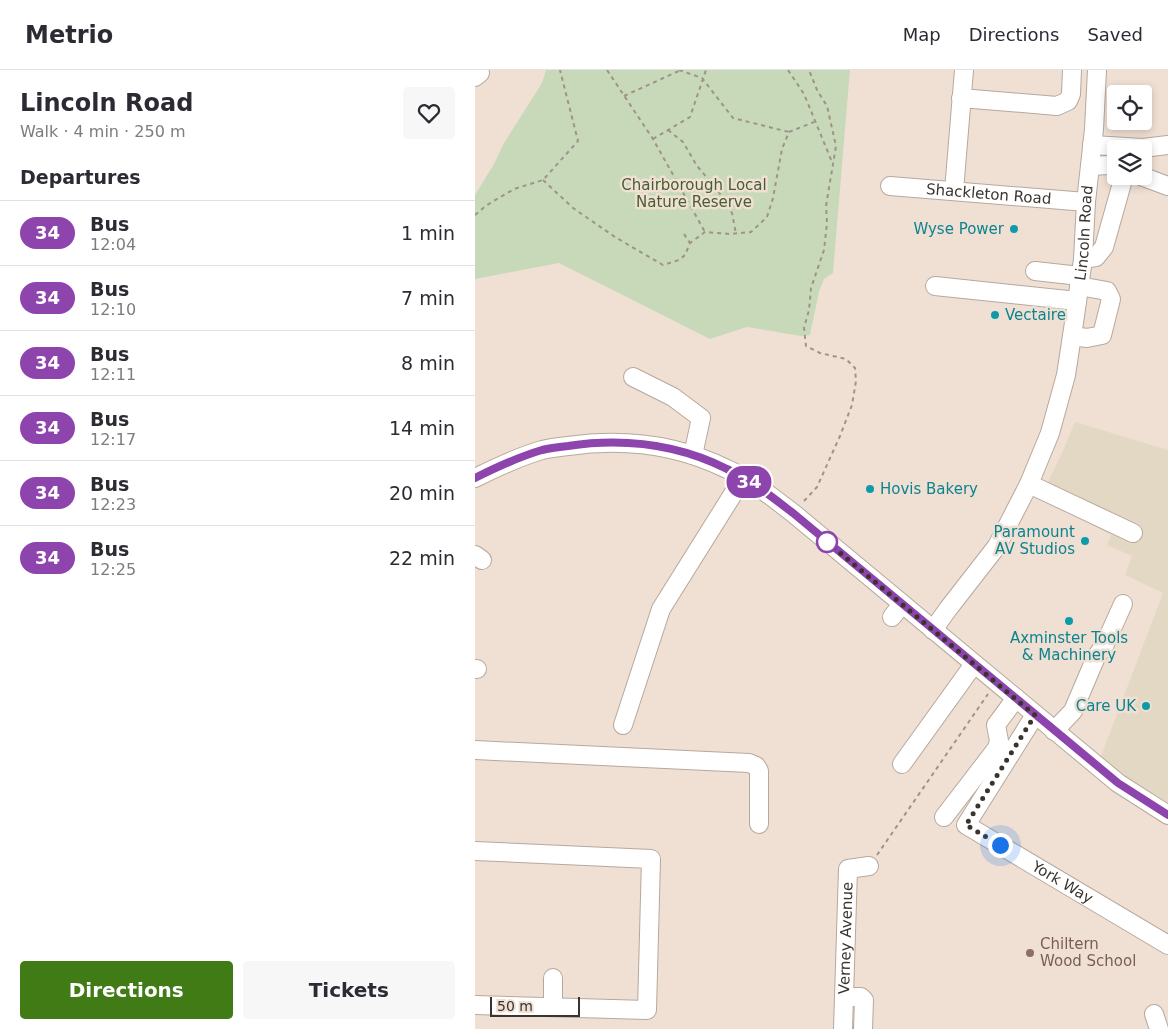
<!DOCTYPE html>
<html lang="en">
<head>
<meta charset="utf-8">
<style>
	:root { --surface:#fff; --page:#f7f7f7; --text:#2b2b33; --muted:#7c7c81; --line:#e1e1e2; --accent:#407b15 }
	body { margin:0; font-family:"DejaVu Sans",sans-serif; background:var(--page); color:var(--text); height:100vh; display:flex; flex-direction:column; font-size:19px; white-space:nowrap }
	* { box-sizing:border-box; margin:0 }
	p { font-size:16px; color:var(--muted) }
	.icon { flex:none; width:28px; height:28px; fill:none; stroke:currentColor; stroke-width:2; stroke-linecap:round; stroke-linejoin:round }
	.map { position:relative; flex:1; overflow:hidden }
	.details { display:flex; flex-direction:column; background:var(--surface); width:475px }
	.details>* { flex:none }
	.badge { padding:0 10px; border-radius:16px; font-size:18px; line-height:32px }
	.buttons { position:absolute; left:632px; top:15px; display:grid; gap:10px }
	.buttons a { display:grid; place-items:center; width:45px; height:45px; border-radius:5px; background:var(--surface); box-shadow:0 2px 8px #0003; font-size:25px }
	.scale { position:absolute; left:15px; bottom:12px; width:90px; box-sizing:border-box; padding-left:5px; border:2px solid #3a342f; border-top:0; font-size:14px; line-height:18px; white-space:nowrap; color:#3a342f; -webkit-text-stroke:4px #f0e0d4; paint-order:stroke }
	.you { position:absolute; width:25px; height:25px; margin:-12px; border:4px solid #fff; border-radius:50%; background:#1a73e8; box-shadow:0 0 0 8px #1a73e833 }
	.map>.badge { position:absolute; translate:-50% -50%; box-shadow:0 0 0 2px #fff }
	h2 { padding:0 20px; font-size:19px; line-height:45px }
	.round { display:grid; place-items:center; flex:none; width:52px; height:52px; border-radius:5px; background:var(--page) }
	.overview { display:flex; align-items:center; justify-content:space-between; height:85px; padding:0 20px }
	h1 { font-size:24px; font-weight:800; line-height:38px }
	.primary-button { display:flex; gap:10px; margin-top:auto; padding:10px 20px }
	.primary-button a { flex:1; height:58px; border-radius:5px; background:var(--accent); color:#fff; font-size:20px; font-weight:800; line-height:58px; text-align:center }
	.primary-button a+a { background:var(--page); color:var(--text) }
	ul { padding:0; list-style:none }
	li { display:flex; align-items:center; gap:15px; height:65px; padding:0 20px; border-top:1px solid var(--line) }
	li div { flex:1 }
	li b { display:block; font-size:19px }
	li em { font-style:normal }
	li .badge { min-width:55px; font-weight:700; text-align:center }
	header { display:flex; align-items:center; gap:30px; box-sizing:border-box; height:70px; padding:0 25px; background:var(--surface); border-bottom:1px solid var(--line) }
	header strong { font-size:24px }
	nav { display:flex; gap:28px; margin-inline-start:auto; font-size:18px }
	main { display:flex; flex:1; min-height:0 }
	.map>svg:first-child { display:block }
	.commercial { fill:#e3d8c4 }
	.green { fill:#c8d9ba }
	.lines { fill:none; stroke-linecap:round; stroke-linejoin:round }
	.minor-casing { stroke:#b7a89c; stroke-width:20 }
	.path { stroke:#9e938a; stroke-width:2; stroke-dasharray:4 4; stroke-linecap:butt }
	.minor { stroke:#fff; stroke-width:18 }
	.line-casing { stroke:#fff; stroke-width:11 }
	.line { stroke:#8e44ad; stroke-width:8 }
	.walk { stroke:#3a342f; stroke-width:5; stroke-dasharray:0 9 }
	.culture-dot { fill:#0f9aa8; stroke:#f0e0d4; stroke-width:2 }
	.stop-dot { fill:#fff; stroke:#8e44ad; stroke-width:2.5 }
	.education-dot { fill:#8d6e63; stroke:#f0e0d4; stroke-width:2 }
	.labels { text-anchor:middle; stroke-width:5; stroke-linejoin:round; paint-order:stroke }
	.park-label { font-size:15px; fill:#465f30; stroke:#f0e0d4 }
	.street-label { font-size:15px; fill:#3a342f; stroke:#f0e0d4 }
	.culture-label { font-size:15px; fill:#0d838f; stroke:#f0e0d4; text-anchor:end }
	.education-label { font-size:15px; fill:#785e54; stroke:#f0e0d4; text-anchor:start }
</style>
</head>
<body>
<header>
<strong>Metrio</strong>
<nav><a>Map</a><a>Directions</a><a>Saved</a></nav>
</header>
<main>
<section class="details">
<div class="overview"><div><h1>Lincoln Road</h1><p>Walk · 4 min · 250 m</p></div><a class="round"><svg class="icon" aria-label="heart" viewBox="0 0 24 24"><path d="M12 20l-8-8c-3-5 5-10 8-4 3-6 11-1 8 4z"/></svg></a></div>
<h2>Departures</h2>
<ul>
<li><span class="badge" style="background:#8e44ad;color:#fff">34</span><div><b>Bus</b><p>12:04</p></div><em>1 min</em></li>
<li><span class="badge" style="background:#8e44ad;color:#fff">34</span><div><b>Bus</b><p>12:10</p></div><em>7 min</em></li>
<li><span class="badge" style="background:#8e44ad;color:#fff">34</span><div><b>Bus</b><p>12:11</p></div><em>8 min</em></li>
<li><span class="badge" style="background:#8e44ad;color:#fff">34</span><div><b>Bus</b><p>12:17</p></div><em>14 min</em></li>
<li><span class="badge" style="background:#8e44ad;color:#fff">34</span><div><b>Bus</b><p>12:23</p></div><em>20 min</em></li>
<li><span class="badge" style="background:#8e44ad;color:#fff">34</span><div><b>Bus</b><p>12:25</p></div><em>22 min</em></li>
</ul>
<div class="primary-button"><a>Directions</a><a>Tickets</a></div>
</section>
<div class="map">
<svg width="693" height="959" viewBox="0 0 693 959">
	<rect width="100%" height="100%" fill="#f0e0d4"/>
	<!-- commercial -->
	<polygon class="commercial" points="600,352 693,380 693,734 625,689 688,523 650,505 657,486 632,475 636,465 565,428 587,383"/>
	<!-- green -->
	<polygon class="green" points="71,0 375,0 358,203 349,209 344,222 335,265 326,266 272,257 235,269 84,193 0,209 0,125 19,94 29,73 67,13"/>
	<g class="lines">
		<defs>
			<g id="minor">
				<polyline points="0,7 5,3"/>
				<polyline points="486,28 582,36 593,31 596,24 597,0"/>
				<polyline points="617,75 668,78 693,75"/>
				<polyline points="615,96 635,95 641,97"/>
				<polyline points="666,106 693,116"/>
				<path id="s1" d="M 415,116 L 611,132"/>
				<polyline points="479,121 489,0"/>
				<polyline points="608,189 621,187 629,177 649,106"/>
				<polyline points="560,201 605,206"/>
				<polyline points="460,216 602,231"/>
				<polyline points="597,266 612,268 627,265 636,229 632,221 604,216"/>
				<polyline points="158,307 198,327 226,348 218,385"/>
				<path d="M 0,408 C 22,397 43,387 67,380 C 75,378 84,377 93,376 C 148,368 201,374 252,399 C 276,410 297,427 318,443 L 643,713 L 693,745"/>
				<polyline points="554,414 658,463"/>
				<polyline points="0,485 7,490"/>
				<polyline points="417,547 427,534"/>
				<path id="s2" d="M 458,560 L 473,539 L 522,476 L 554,414 L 575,363 L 591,305 L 600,246 L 608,189 L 611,132 L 619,59 L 622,0"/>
				<polyline points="0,599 2,599"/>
				<path id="s3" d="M 560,645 L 491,755 L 693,875"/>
				<polyline points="148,655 186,539 268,408"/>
				<polyline points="579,661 598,641 621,587 630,574 648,534"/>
				<polyline points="0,680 274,693 281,696 284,701 284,754"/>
				<polyline points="427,694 499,594"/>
				<polyline points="469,747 522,678 524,671 521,655 541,628"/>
				<polyline points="0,781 176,789 172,940 0,935"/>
				<polyline points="78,908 78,937"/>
				<polyline points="369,927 386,927 389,930 388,959"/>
				<polyline points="679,944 684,959"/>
				<path id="s4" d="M 368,959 L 373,799 L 394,796"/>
			</g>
		</defs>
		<!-- minor casing -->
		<use href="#minor" class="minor-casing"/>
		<!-- path -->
		<g class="path">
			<polyline points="132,0 178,69 230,162"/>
			<polyline points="204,0 227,8 258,48 314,62"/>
			<polyline points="313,0 329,24 357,92"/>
			<polyline points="149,26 206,0"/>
			<polyline points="193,60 208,72 222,96 242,119 257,143 261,164"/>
			<polyline points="178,69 215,47 231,0"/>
			<polyline points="68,110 98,138 140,167 188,195 204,190 210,185 215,173 230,162 255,164 276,162 292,147 298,128 307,79 314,62 339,52"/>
			<polyline points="0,145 12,135 39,119 68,110 103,71 85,0"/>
			<polyline points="209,164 215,173"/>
			<polyline points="329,431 342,417 365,366 377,335 381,311 380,298 371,289 345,283 331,276 329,258 334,240 336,218 349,180 352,153 351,136 361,76 352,36 342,20 334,0"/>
			<polyline points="402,785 513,624"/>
		</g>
		<!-- minor -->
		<use href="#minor" class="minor"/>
	</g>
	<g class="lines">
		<defs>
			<path id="line" d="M 0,408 C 22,397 43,387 67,380 C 75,378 84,377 93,376 C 147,368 202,374 252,399 C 276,410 297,427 318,443 L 643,713 L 693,745"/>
		</defs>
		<!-- line casing -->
		<use href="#line" class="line-casing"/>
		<!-- line -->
		<use href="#line" class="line"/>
		<!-- walk -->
		<polyline class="walk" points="352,472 560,645 491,755 525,775"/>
	</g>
	<!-- markers -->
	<g class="culture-dot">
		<circle cx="539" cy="159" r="5"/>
		<circle cx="520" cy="245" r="5"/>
		<circle cx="395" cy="419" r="5"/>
		<circle cx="610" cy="471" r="5"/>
		<circle cx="594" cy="551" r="5"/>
		<circle cx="671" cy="636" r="5"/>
	</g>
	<circle class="stop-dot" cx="352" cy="472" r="10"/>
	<circle class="education-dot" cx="555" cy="883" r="5"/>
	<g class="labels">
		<!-- park labels -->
		<g class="park-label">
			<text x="219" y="120">Chairborough Local<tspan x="219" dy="17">Nature Reserve</tspan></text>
		</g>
		<!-- street labels -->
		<g class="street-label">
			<text dy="5" stroke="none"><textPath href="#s1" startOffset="99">Shackleton Road</textPath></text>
			<text dy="5" stroke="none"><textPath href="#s2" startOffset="434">Lincoln Road</textPath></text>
			<text dy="5" stroke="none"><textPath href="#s3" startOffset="242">York Way</textPath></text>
			<text dy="5" stroke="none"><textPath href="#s4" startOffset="91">Verney Avenue</textPath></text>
		</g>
		<!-- culture labels -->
		<g class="culture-label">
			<text x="529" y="164">Wyse Power</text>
			<text x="530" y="250" text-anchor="start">Vectaire</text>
			<text x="405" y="424" text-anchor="start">Hovis Bakery</text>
			<text x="600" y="467">Paramount<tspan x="600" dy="17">AV Studios</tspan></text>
			<text x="594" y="573" text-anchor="middle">Axminster Tools<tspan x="594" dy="17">&amp; Machinery</tspan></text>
			<text x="661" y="641">Care UK</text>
		</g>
		<!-- education labels -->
		<g class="education-label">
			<text x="565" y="879">Chiltern<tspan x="565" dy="17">Wood School</tspan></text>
		</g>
	</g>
</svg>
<div class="buttons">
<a><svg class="icon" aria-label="locate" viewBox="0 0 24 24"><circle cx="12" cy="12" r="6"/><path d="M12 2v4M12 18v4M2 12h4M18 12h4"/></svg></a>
<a><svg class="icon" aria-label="layers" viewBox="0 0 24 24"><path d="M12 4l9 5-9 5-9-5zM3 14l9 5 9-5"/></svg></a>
</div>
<div class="scale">50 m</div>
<div class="you" style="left:525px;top:775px"></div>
<b class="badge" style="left:274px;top:412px;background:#8e44ad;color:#fff">34</b>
</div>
</main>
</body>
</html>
